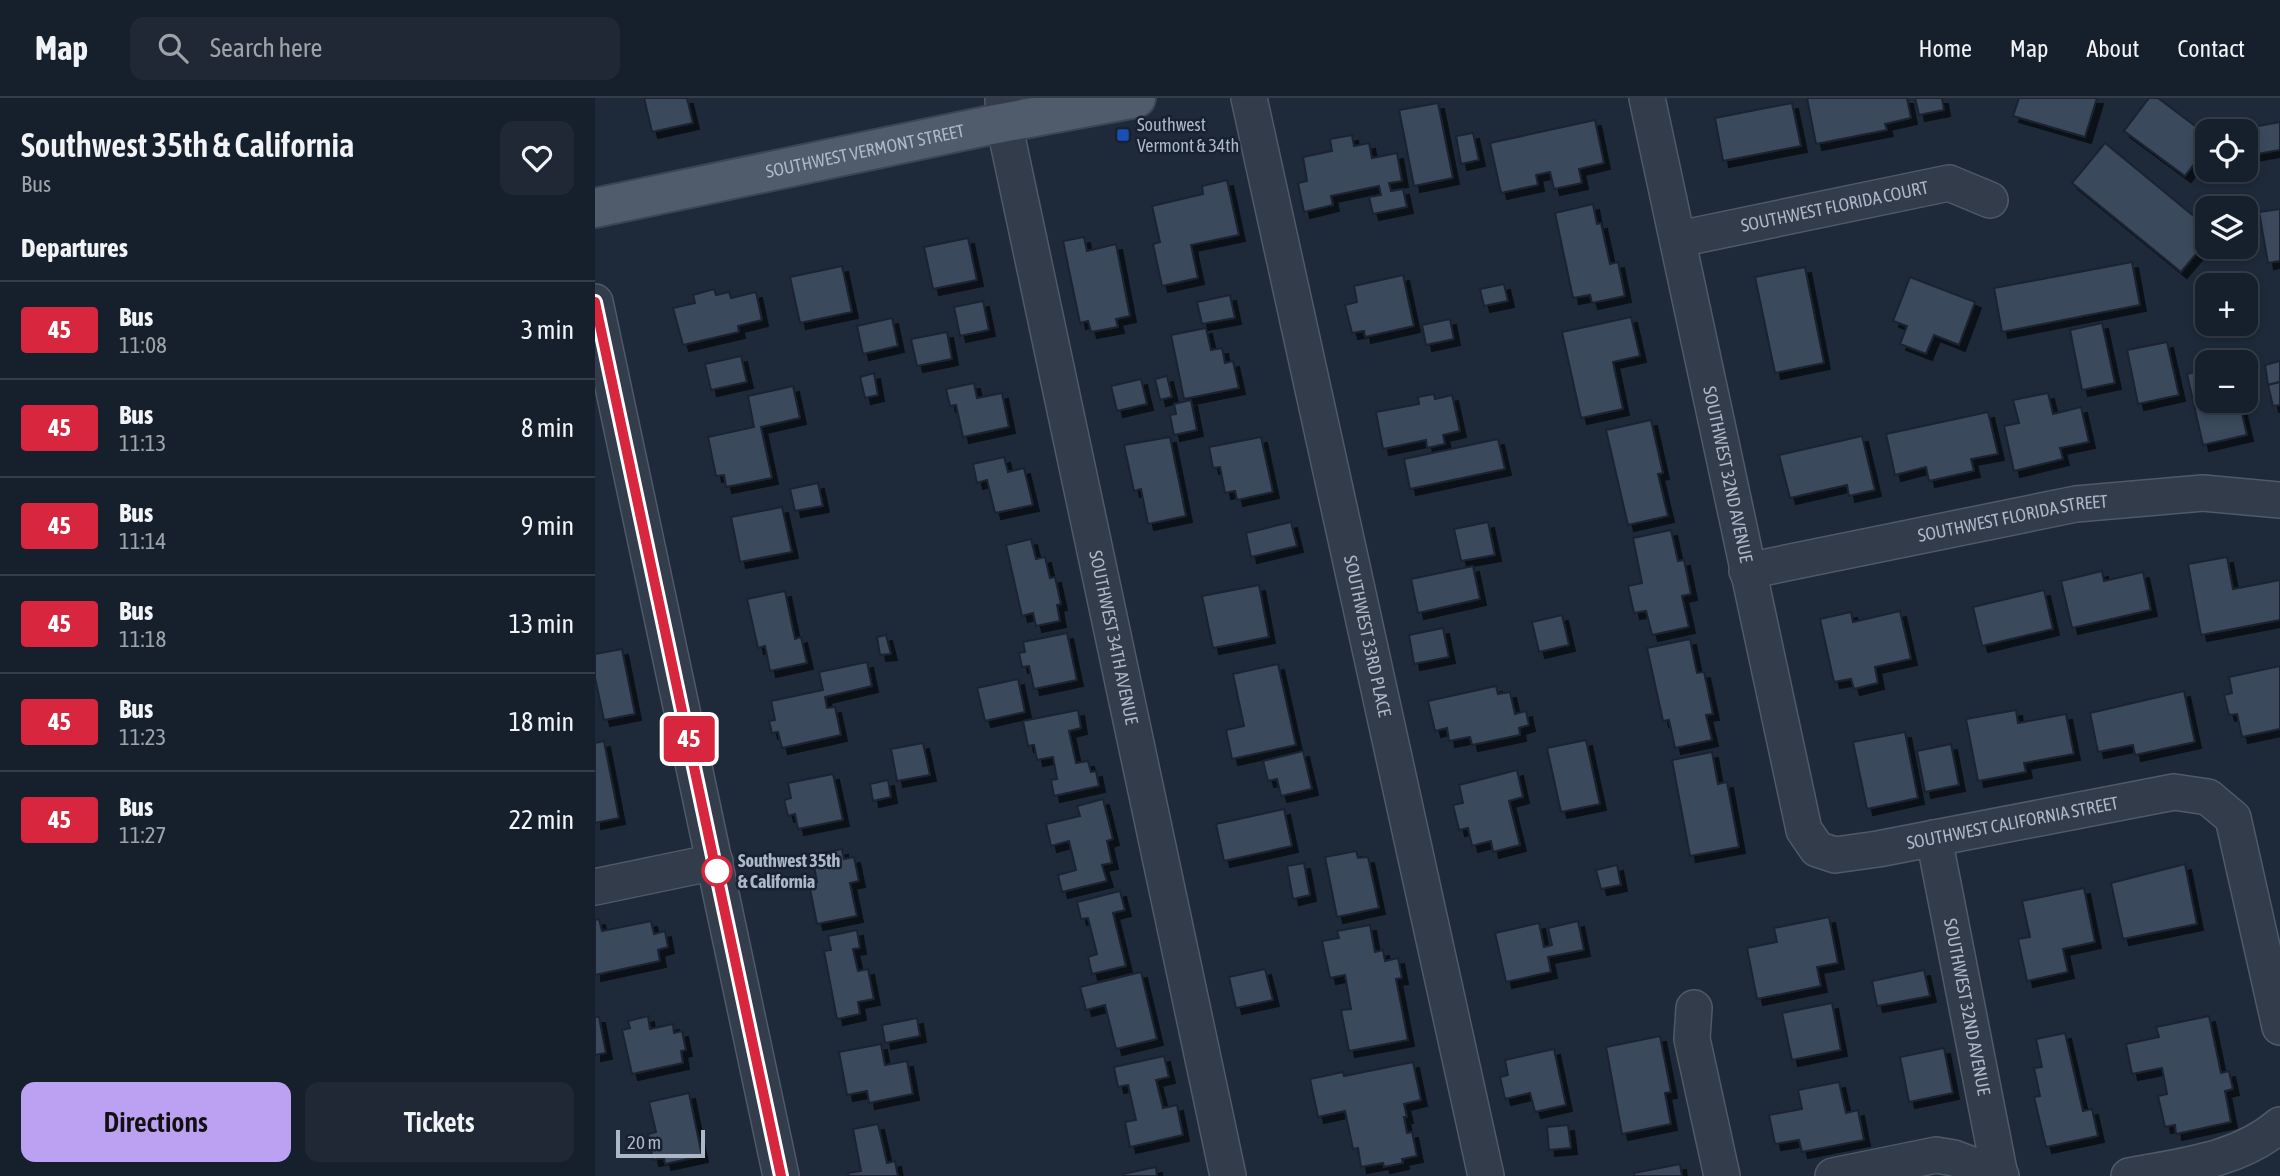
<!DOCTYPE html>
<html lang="en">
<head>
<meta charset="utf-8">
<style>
	:root { --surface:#16202c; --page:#1f2834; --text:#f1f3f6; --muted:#9ea3a9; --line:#353e48; --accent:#bca0f2 }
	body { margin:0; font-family:"Asap Condensed",sans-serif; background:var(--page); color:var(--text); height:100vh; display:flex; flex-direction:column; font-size:26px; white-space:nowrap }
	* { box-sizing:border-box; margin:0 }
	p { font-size:23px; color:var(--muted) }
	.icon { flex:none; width:38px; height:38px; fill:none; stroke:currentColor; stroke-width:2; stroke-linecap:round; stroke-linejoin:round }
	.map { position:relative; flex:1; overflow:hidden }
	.drawer { display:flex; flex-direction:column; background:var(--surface); width:595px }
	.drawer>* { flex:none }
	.badge { padding:0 14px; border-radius:5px; font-size:24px; line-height:46px }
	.tools { position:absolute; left:1600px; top:21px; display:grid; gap:14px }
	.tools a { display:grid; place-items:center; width:63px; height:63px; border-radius:14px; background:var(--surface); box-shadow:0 4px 10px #0003,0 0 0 2px var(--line); font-size:35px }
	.scale { position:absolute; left:21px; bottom:18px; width:89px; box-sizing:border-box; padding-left:7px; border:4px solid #acb7c7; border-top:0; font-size:19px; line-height:24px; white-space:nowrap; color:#acb7c7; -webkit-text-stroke:5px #18212f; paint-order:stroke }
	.map>.badge { position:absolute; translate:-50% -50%; box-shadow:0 0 0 4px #fff }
	h2 { padding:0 21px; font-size:26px; line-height:63px }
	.round { display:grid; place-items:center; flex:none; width:74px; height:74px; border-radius:14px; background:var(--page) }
	.head { display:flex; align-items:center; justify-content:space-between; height:119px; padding:0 21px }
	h1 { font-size:33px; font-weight:600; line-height:52px }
	.primary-button { display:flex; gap:14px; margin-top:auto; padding:14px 21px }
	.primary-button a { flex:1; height:80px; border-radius:14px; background:var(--accent); color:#111; font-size:28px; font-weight:600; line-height:80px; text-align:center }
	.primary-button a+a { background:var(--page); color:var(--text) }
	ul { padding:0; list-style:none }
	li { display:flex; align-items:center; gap:21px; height:98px; padding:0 21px; border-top:2px solid var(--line) }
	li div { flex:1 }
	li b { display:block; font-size:26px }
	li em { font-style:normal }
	li .badge { min-width:77px; font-weight:700; text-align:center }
	header { display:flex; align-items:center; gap:42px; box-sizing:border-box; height:98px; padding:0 35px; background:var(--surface); border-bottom:2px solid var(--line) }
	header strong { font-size:33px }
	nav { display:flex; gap:38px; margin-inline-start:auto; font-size:24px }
	.search { width:490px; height:63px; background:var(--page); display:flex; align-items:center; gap:18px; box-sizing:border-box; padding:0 24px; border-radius:14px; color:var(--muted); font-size:26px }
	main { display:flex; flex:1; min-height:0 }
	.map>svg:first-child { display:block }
	.building { fill:#3a485b; stroke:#1a2331; stroke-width:2; filter:url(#shadow) }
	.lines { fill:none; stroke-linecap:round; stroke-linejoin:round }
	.minor-casing { stroke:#4f5a68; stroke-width:38 }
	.major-casing { stroke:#3b4554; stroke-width:42 }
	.minor { stroke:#323c4a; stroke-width:35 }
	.major { stroke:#505b6b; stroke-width:38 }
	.line-casing { stroke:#fff; stroke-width:16 }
	.line { stroke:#d7263d; stroke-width:10 }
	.transit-dot { fill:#1a4fb4; stroke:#18212f; stroke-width:2.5 }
	.stop-dot { fill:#fff; stroke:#d7263d; stroke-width:3.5 }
	.labels { text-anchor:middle; stroke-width:5; stroke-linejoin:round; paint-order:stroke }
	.poi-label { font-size:18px; fill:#acb7c7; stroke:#18212f; text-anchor:start }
	.street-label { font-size:18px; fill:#acb7c7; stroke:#18212f }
	.stop-label { font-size:18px; font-weight:bold; fill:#acb7c7; stroke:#18212f; text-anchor:start }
</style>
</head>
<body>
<header>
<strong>Map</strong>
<div class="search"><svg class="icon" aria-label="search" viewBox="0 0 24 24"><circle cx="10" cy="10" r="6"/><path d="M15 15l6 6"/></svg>Search here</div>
<nav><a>Home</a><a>Map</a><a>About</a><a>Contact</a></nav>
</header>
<main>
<section class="drawer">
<div class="head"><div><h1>Southwest 35th &amp; California</h1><p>Bus</p></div><a class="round"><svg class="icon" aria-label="heart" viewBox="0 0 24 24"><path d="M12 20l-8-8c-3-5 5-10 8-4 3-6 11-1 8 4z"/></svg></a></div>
<h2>Departures</h2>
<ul>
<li><span class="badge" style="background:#d7263d;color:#fff">45</span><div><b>Bus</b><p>11:08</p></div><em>3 min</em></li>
<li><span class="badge" style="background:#d7263d;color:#fff">45</span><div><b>Bus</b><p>11:13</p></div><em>8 min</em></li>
<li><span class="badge" style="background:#d7263d;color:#fff">45</span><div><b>Bus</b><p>11:14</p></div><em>9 min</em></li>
<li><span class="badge" style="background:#d7263d;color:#fff">45</span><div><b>Bus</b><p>11:18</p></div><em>13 min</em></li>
<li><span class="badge" style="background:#d7263d;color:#fff">45</span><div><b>Bus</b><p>11:23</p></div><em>18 min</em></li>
<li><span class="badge" style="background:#d7263d;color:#fff">45</span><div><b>Bus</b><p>11:27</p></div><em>22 min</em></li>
</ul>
<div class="primary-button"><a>Directions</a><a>Tickets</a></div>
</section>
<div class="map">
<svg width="1685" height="1078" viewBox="0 0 1685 1078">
	<defs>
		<filter id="shadow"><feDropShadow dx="6" dy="6" stdDeviation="0" flood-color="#0009"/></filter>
	</defs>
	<rect width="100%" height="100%" fill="#1e2a3a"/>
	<!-- building -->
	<g class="building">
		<polygon points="49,0 92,0 98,25 57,34"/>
		<polygon points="1212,0 1312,0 1316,20 1290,26 1292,32 1221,46"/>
		<polygon points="1320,0 1347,0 1349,12 1324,17"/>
		<polygon points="1424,0 1502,0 1490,39 1418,18"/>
		<polygon points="1554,0 1563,0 1612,37 1612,49 1590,78 1529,33"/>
		<polygon points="843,5 858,80 819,88 804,12"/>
		<polygon points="1197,5 1206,48 1128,63 1120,20"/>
		<polygon points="1000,22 1009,65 984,71 987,85 959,91 955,74 941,77 943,87 906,95 895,45"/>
		<polygon points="1685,24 1685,52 1650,58 1650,33 1636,33"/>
		<polygon points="878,35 884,62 866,66 861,38"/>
		<polygon points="757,37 759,48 774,45 777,60 802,55 807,83 794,85 796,93 808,91 812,109 778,116 774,99 786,97 784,88 736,98 738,107 709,114 703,85 712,83 708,59 737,53 735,41"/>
		<polygon points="1510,45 1612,129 1612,143 1586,174 1477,85"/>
		<polygon points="632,82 644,137 596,147 603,180 567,188 558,146 565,144 557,108 608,96 607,88"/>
		<polygon points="998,106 1002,126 1006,125 1015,166 1023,164 1030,198 997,205 995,197 978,200 960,115"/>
		<polygon points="1685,111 1685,163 1673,165 1664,114"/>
		<polygon points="489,139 492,153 521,146 535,218 521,221 523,229 496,234 493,223 485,225 468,143"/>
		<polygon points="373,140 382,182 338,191 329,149"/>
		<polygon points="1537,164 1545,207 1407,234 1399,190"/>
		<polygon points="247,168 257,214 205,225 195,179"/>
		<polygon points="1210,169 1229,265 1180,275 1160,179"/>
		<polygon points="808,177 819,228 770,239 769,233 757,235 750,207 762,204 759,188"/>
		<polygon points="1315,179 1380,204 1364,247 1339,237 1331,256 1305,246 1312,228 1298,223"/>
		<polygon points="909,186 913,203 889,208 885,191"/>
		<polygon points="119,191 121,197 134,194 136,200 161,194 167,222 143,228 144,234 88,247 78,210 100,205 98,197"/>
		<polygon points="635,197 640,220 607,226 602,204"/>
		<polygon points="388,203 394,232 365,238 359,209"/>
		<polygon points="1036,219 1045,258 1018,264 1028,311 986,320 967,234"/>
		<polygon points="297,220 303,248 268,256 262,228"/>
		<polygon points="855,221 859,241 831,247 827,227"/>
		<polygon points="1507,225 1520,285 1487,292 1475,232"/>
		<polygon points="611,230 616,252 627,250 630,265 638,263 644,290 589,301 576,237"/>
		<polygon points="352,234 357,261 322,268 316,241"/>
		<polygon points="1572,244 1584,297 1543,306 1532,252"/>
		<polygon points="146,258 152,284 116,292 110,266"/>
		<polygon points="1685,263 1685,284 1673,287 1670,267"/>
		<polygon points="1612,271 1612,303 1644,303 1652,337 1608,347 1592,276"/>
		<polygon points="279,275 283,297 270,300 265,279"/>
		<polygon points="572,278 577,299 565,302 560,281"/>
		<polygon points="546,281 552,306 522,313 516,288"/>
		<polygon points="1685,284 1685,307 1678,308 1673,287"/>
		<polygon points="379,285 382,300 407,295 414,329 368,339 361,307 355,308 351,291"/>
		<polygon points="198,288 205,320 166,329 177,380 131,389 129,377 121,378 113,339 159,329 153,298"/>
		<polygon points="1453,295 1458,316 1486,309 1494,344 1465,350 1468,361 1419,373 1409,328 1424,325 1418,302"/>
		<polygon points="839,296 840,301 857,297 865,333 848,337 850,346 832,350 831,342 788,351 781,314 824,306 823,299"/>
		<polygon points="596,302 602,332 579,337 575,317 581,316 579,306"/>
		<polygon points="1393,314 1403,356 1376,361 1379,373 1334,383 1331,369 1300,377 1291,336"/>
		<polygon points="1056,322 1068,375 1063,376 1073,418 1033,427 1011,332"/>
		<polygon points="1267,338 1280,392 1254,398 1252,387 1195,400 1184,357"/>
		<polygon points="575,339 591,418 553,426 546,391 539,393 529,347"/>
		<polygon points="666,339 678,394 642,402 640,393 630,395 625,369 618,370 614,349"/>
		<polygon points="903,341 910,371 815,391 809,361"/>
		<polygon points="409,359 413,374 429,370 438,407 400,415 392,382 382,385 378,366"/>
		<polygon points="223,385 228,408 200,413 195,391"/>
		<polygon points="187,409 197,454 145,464 136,419"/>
		<polygon points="696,424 702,448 656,459 651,435"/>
		<polygon points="893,424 900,457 866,463 859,431"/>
		<polygon points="1076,432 1083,463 1089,462 1096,496 1087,498 1094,529 1057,537 1051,513 1039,515 1033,488 1047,485 1038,440"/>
		<polygon points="436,441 441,461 450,459 455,480 460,479 466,506 462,507 465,523 441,528 438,515 427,518 411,447"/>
		<polygon points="1632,459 1638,491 1685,482 1685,522 1606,537 1593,466"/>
		<polygon points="878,468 885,501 823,515 816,481"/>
		<polygon points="1507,473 1509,483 1548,474 1556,512 1477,530 1466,483"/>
		<polygon points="664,487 674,539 618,550 607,498"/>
		<polygon points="1449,492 1458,531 1387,548 1378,509"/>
		<polygon points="190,493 200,541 206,539 212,565 175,573 170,548 163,550 152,501"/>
		<polygon points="1305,513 1316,561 1280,569 1283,585 1259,591 1256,581 1239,584 1225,521 1256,514 1258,524"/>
		<polygon points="967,517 974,547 944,554 937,524"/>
		<polygon points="848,530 854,559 819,566 814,537"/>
		<polygon points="472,535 482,582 439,591 434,568 427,569 424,555 430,554 428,544"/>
		<polygon points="291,537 296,556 285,557 282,539"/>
		<polygon points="1095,541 1102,575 1109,574 1118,616 1111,617 1117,642 1080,650 1074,622 1068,623 1052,550"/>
		<polygon points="27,551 40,616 9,622 0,580 0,556"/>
		<polygon points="272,564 277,588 230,599 232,610 240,609 246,637 187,650 183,634 177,635 174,623 180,622 176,603 228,592 224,574"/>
		<polygon points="683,566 701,647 637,661 631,632 649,628 638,576"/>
		<polygon points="1685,568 1685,631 1647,639 1642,616 1634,617 1629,597 1637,595 1634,579"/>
		<polygon points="423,581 430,614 390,623 382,590"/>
		<polygon points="901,588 903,596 915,594 920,616 931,613 934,627 924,630 925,637 877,647 875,639 854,643 852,630 840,633 833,603"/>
		<polygon points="1589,593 1600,644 1540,657 1538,647 1503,654 1495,615"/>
		<polygon points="483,612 486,630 474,633 481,665 493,663 496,674 501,673 504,688 459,698 456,682 462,681 458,659 442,662 439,647 433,648 428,623"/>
		<polygon points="1421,612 1423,625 1471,616 1479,656 1429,665 1431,674 1383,683 1371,621"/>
		<polygon points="1310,634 1323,700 1272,711 1258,644"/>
		<polygon points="991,642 1005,706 966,714 952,650"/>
		<polygon points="9,643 24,720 0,725 0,645"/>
		<polygon points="328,645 335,677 302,683 296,651"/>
		<polygon points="1356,646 1364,687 1330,694 1322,653"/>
		<polygon points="708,653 717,691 686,698 682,681 673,683 668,663"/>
		<polygon points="1117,654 1123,686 1132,684 1144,749 1095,758 1077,662"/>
		<polygon points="922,672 928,699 914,703 925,747 898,754 896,743 877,748 873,730 864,732 858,707 868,705 864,687"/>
		<polygon points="238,676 248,722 203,731 200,716 193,718 189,702 196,700 193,685"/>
		<polygon points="293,682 296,699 278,703 275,686"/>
		<polygon points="508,701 518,741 512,743 517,765 507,767 512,783 467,794 463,777 481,772 474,743 456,748 451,726 485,718 482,708"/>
		<polygon points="689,711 697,748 629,763 621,726"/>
		<polygon points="247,751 249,761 259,759 264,783 255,785 262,818 222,826 214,786 222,784 217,757"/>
		<polygon points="761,753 763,760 773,759 784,810 742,819 730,759"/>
		<polygon points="709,765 715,797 698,801 692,768"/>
		<polygon points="1590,766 1602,826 1528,841 1516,785"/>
		<polygon points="1022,767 1026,787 1006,791 1001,772"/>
		<polygon points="1489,790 1500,844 1468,851 1473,874 1432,883 1423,841 1435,839 1427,803"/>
		<polygon points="525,793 530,812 518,815 531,868 497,876 493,859 502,856 493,820 486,821 482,804"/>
		<polygon points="1234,819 1243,865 1222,869 1226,888 1162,901 1152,850 1182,844 1179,830"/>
		<polygon points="4,821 7,833 56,823 59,836 70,833 73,849 63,852 65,863 0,877 0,822"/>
		<polygon points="983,823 989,852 953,859 956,874 911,884 900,835 944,825 949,849 957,847 953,830"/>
		<polygon points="775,827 780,854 788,852 790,863 803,860 807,880 801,881 813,942 754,953 746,912 756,911 750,877 735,880 727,843 744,840 742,833"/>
		<polygon points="262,832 265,850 258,851 263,873 273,871 279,901 263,904 265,916 242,921 229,853 236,852 233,838"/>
		<polygon points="670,871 678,902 641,910 634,879"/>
		<polygon points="1329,872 1335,898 1282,908 1277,883"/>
		<polygon points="546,874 562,941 521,951 510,907 491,912 485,889"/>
		<polygon points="1237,905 1246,952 1197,962 1187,915"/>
		<polygon points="53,918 55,931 78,926 79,935 87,933 91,952 86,953 88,965 37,976 27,932 35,930 33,923"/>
		<polygon points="1614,918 1626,975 1634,973 1638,991 1630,993 1636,1024 1581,1036 1580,1027 1570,1029 1563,998 1572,996 1567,970 1537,976 1531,946 1564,939 1561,929"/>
		<polygon points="0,919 4,919 11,955 0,957"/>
		<polygon points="322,920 325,938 290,945 287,927"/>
		<polygon points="1470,935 1488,1013 1497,1011 1503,1038 1451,1049 1439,999 1445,998 1439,970 1447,969 1441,941"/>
		<polygon points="1065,938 1076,994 1070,995 1076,1026 1027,1036 1011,949"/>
		<polygon points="286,946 290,967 312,963 318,996 274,1005 272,993 252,997 244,954"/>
		<polygon points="1349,950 1358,995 1314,1004 1305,959"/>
		<polygon points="959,951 971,1007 940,1014 935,995 910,1001 905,979 913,977 910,962"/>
		<polygon points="569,958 574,979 561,982 568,1010 582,1007 588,1037 535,1049 530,1024 541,1022 533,987 523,989 519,969"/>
		<polygon points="818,964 826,1002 809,1006 812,1019 809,1019 812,1035 817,1034 822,1058 807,1061 808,1065 789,1069 788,1065 766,1069 763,1050 758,1051 750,1013 723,1019 715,981 748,974 749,978"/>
		<polygon points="1244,984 1251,1015 1263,1012 1269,1042 1207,1054 1204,1042 1180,1046 1174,1017 1207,1011 1203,992"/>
		<polygon points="94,995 107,1058 70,1066 69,1060 58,1062 53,1036 61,1034 54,1004"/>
		<polygon points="283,1026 292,1065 300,1063 303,1078 254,1078 253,1075 266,1073 258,1031"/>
		<polygon points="973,1027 976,1050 954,1052 952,1029"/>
		<polygon points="1085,1066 1087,1078 1039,1078 1039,1075"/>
		<polygon points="561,1069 562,1078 528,1078 528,1076"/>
	</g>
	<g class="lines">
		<defs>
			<g id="minor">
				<path id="s1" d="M 408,0 L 409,25 L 633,1078"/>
				<path id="s2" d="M 654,0 L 891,1078"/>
				<path id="s3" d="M 1052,0 L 1209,732 L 1222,751 L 1240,757 L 1283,751 L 1579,694 L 1613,699 L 1638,720 L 1685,929"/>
				<path id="s4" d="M 1084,141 L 1354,85 L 1395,102"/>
				<polyline points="0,204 186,1078"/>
				<path id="s5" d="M 1152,473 L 1481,406 L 1608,395 L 1685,402"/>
				<path id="s6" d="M 1339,740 L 1405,1078"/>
				<polyline points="0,789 120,764"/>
				<polyline points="1099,910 1097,941 1127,1078"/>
				<polyline points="1238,1078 1341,1057 1359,1060 1406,1078"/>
				<path d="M 1534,1078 C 1586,1068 1643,1063 1685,1027"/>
			</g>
			<g id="major">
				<path id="s7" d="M 0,110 L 396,27 L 541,0"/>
			</g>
		</defs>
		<!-- minor casing -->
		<use href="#minor" class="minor-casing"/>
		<!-- major casing -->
		<use href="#major" class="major-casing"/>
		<!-- minor -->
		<use href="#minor" class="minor"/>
		<!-- major -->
		<use href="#major" class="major"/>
	</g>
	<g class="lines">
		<defs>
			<polyline id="line" points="0,204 186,1078"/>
		</defs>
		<!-- line casing -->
		<use href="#line" class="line-casing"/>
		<!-- line -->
		<use href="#line" class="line"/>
	</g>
	<!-- markers -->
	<rect class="transit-dot" x="521" y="30" width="14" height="14" rx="3.5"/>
	<circle class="stop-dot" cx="122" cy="773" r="14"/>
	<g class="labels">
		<!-- poi labels -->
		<g class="poi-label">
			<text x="542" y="33">Southwest<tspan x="542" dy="21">Vermont &amp; 34th</tspan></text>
		</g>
		<!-- street labels -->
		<g class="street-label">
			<text dy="6" stroke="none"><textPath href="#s7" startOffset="276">SOUTHWEST VERMONT STREET</textPath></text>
			<text dy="6" stroke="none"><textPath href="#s4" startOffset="159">SOUTHWEST FLORIDA COURT</textPath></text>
			<text dy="6" stroke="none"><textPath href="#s3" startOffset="385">SOUTHWEST 32ND AVENUE</textPath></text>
			<text dy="6" stroke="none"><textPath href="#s5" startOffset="271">SOUTHWEST FLORIDA STREET</textPath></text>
			<text dy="6" stroke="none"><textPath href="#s1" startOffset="551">SOUTHWEST 34TH AVENUE</textPath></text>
			<text dy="6" stroke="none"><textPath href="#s2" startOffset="551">SOUTHWEST 33RD PLACE</textPath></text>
			<text dy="6" stroke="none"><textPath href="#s3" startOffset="971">SOUTHWEST CALIFORNIA STREET</textPath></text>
			<text dy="6" stroke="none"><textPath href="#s6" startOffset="172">SOUTHWEST 32ND AVENUE</textPath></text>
		</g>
		<!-- stop labels -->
		<g class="stop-label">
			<text x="143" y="769">Southwest 35th<tspan x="143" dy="21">&amp; California</tspan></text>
		</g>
	</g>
</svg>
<div class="tools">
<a><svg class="icon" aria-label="locate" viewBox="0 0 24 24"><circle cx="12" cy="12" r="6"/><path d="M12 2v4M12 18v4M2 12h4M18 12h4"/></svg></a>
<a><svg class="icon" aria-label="layers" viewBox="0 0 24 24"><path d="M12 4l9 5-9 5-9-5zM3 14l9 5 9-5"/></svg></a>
<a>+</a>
<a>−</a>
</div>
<div class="scale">20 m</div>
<b class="badge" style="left:94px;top:641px;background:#d7263d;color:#fff">45</b>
</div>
</main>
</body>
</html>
